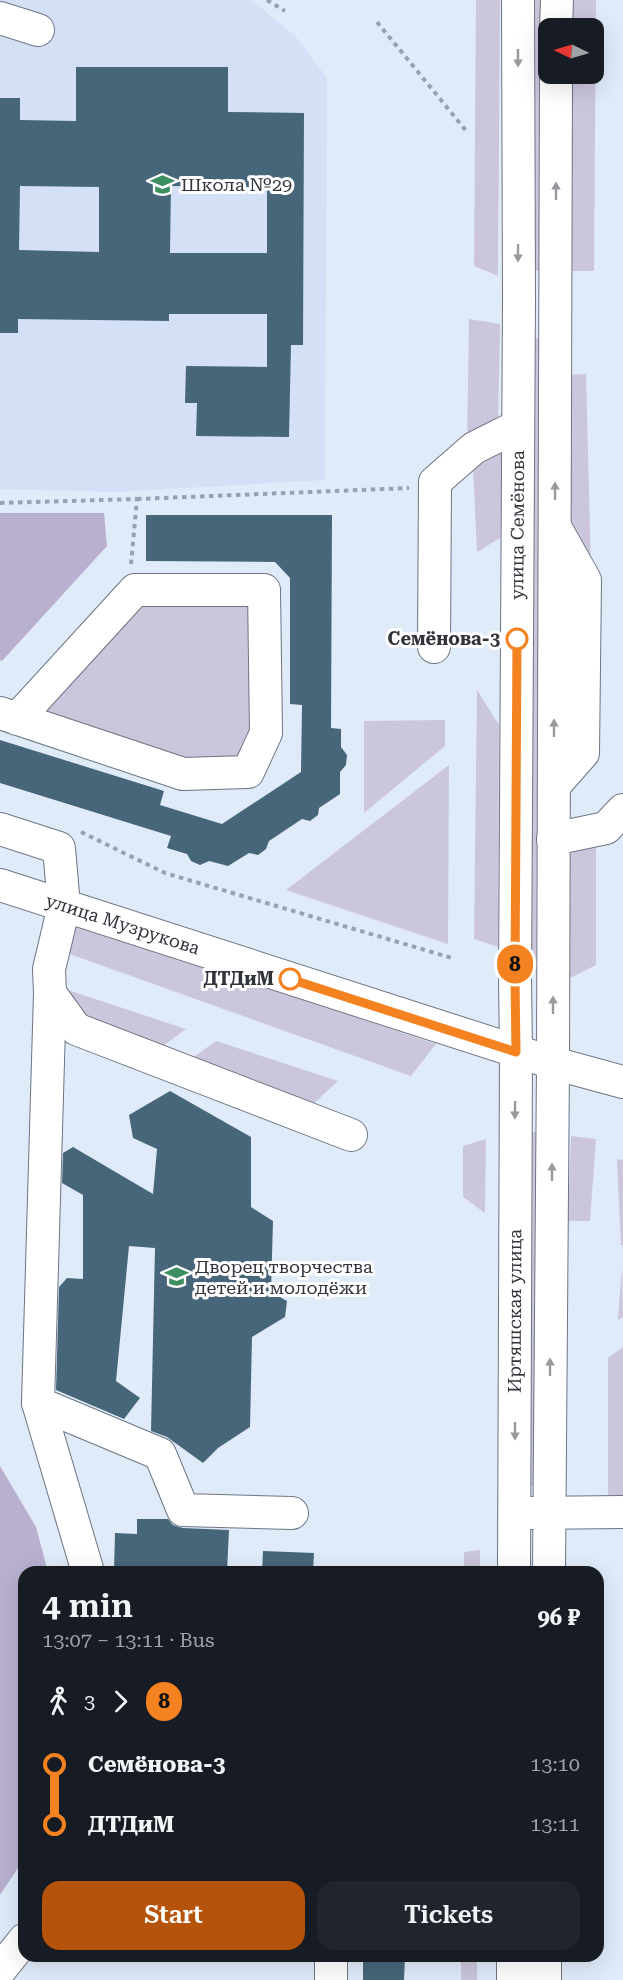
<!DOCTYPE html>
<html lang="en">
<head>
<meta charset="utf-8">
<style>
	:root { --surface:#171b24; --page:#20242c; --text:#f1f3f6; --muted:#9ea1a6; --accent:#b45309 }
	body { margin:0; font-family:"Roboto Serif",serif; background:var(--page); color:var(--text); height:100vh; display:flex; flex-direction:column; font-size:22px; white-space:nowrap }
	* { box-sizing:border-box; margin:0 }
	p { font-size:20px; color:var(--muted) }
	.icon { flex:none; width:33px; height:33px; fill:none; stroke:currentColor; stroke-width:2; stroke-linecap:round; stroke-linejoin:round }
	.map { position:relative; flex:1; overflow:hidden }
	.drawer { position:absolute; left:18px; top:1566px; width:586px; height:396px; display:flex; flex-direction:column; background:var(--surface); border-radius:18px; box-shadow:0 6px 24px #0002 }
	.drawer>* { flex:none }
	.badge { padding:0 12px; border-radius:20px; font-size:21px; line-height:39px }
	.needle { width:39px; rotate:275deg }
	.buttons { position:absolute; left:538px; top:18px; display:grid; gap:12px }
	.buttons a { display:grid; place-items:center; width:66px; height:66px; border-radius:12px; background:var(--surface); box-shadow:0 6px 24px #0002; font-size:30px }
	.map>.badge { position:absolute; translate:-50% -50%; box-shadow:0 0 0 3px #fff }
	.legs { display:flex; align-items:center; gap:9px; height:66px; padding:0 24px; font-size:20px }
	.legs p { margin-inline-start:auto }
	.summary { display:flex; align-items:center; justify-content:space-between; height:102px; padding:0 24px }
	h1 { font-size:33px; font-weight:600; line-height:45px }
	.primary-button { display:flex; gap:12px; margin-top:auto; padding:12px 24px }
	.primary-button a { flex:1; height:69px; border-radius:18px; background:var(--accent); color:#fff; font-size:24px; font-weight:600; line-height:69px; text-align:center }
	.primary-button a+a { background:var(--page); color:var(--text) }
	ul { padding:0 24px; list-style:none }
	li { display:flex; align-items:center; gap:21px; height:60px; font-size:22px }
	li i { display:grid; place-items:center; width:9px; height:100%; margin:0 8px; background:currentColor }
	li i::after { content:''; width:15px; height:15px; margin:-8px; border:4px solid; border-radius:50%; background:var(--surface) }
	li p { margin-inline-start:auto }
	li:first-child i { background:linear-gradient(#0000 50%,currentColor 0) }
	li:last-child i { background:linear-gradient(currentColor 50%,#0000 0) }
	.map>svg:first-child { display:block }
	.built { fill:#d3e0f6 }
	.green { fill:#ccc6dc }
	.forest { fill:#b9b0d0 }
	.building { fill:#48667a; fill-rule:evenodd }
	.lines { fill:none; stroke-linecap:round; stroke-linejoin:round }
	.minor-casing { stroke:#6c7582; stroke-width:34 }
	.path { stroke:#99a1ac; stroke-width:4; stroke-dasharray:4.5 4.5; stroke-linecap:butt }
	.minor { stroke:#fff; stroke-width:32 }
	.oneway { fill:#989a9d }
	.line-1-casing { stroke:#fff; stroke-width:14 }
	.line-1 { stroke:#f58220; stroke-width:9 }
	.stop-1-dot { fill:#fff; stroke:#f58220; stroke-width:3 }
	.labels { text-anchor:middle; stroke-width:6; stroke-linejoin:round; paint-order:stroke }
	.poi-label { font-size:18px; fill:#31353b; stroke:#fff; text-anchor:start }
	.street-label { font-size:18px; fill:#31353b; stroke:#fff }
	.stop-label { font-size:18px; font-weight:bold; fill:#31353b; stroke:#fff; text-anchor:end }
</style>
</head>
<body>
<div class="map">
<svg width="623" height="1980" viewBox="0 0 623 1980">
	<rect width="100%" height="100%" fill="#e0ebfa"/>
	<!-- built -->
	<polygon class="built" points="0,0 252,0 296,37 327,78 325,480 116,492 0,489"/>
	<!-- green -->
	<g class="green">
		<polygon points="476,0 500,0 498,276 474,266"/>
		<polygon points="534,0 546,0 545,270 533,271"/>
		<polygon points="566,0 596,0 594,271 564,271 565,74 594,74 594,28 565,28"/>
		<polygon points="469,319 500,324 498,425 467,446"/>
		<polygon points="540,338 536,972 526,973 533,339"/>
		<polygon points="586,374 591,570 567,526 567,375"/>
		<polygon points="506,450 500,538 477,552 473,469"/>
		<polygon points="251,603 255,728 235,761 182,757 44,713 141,606"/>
		<polygon points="477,690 499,725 498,947 474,939"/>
		<polygon points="445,720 445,746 364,813 364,721"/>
		<polygon points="449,765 448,944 286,890"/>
		<polygon points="596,837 596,965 570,978 568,842"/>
		<polygon points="73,923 436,1044 411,1076 64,952"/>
		<polygon points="62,988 186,1029 152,1054 80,1025"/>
		<polygon points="216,1041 338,1081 307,1110 188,1061"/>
		<polygon points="538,1132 537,1483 527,1489 530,1133"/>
		<polygon points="571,1136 596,1139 590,1221 568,1221"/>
		<polygon points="486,1139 485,1213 463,1197 463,1146"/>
		<polygon points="617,1159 623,1160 623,1245 621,1245"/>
		<polygon points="622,1267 623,1317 618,1320"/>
		<polygon points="623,1347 623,1499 608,1498 608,1358"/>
		<polygon points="480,1550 480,1572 464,1572 464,1552"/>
		<rect x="461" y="1956" width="16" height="24"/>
	</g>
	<!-- forest -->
	<g class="forest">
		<polygon points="0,513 104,513 107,546 2,661 0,660"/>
		<polygon points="0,1466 36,1527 48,1572 24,1572 24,1859 0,1895"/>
	</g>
	<!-- building -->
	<g class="building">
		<path d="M 76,67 L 228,67 L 228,112 L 304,113 L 303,345 L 291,345 L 289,437 L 196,436 L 197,403 L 185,403 L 186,366 L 267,367 L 267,314 L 169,314 L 169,321 L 18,319 L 18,333 L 0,333 L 0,98 L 20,98 L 20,120 L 76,121 ZM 20,186 L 99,187 L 99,252 L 19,250 ZM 171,186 L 267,187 L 267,253 L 170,253 Z"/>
		<polygon points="146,515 332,515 331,728 341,729 341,747 347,755 346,765 340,772 340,794 319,808 318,815 310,821 302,819 269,841 266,849 258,855 249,853 228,866 209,861 200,865 191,861 187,854 167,848 171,836 0,783 0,740 164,791 160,805 222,824 301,772 302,705 290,704 290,578 275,562 146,561"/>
		<polygon points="170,1091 251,1137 251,1207 273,1221 271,1292 287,1301 285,1317 252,1337 250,1427 218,1448 203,1463 167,1437 151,1431 155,1248 129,1246 116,1381 140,1398 124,1419 56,1390 59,1287 67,1278 83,1279 83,1195 62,1183 63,1153 73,1147 153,1194 157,1149 133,1138 129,1115"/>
		<polygon points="137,1519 168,1519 173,1525 183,1528 229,1530 227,1572 114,1572 115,1533 137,1534"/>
		<polygon points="263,1551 314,1553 313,1572 262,1572"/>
		<polygon points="363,1956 405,1956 404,1980 363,1980"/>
	</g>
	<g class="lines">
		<defs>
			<g id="minor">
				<polyline points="0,18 38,30"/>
				<polyline points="556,28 557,0"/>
				<polyline points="434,647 435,482 474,448 518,426"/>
				<polyline points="0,713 183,774 248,772 266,733 264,590 135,590 17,719"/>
				<polyline points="554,786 583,753 585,580 555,527"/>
				<polyline points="0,829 59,848 64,906 49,969 50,993 38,1403 160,1454 183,1510 292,1513"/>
				<polyline points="553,839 606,828 623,810"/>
				<path id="s1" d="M 0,885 L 553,1063 L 623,1082"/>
				<polyline points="50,993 76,1029 351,1135"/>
				<polyline points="38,1403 88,1572"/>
				<polyline points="527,1513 623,1512"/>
				<path id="s2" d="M 514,1572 L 516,1051 L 515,978 L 519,299 L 518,0"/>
				<polyline points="549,1572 553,1063 556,74"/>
				<polyline points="0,1970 24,1940"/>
				<polyline points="331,1980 331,1956"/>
				<polyline points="513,1980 513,1956"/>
				<polyline points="545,1980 545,1956"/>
			</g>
		</defs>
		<!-- minor casing -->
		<use href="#minor" class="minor-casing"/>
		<!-- path -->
		<g class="path">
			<polyline points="267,0 285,11"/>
			<polyline points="377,22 468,133"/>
			<polyline points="137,499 409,488"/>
			<polyline points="0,503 137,499 131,564"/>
			<polyline points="81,832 165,873 452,958"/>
		</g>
		<!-- minor -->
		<use href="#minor" class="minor"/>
	</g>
	<!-- one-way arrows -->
	<defs><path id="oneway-solid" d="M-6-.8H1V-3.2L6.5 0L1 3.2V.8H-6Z" transform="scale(1.5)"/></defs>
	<g class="oneway">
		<use href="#oneway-solid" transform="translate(518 58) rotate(90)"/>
		<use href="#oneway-solid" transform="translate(556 191) rotate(-90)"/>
		<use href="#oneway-solid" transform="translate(518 253) rotate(90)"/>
		<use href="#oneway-solid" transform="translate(555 491) rotate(-90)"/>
		<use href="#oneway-solid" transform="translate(554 728) rotate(-90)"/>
		<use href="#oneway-solid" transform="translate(553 1005) rotate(-90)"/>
		<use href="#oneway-solid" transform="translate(515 1110) rotate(91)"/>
		<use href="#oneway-solid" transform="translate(552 1172) rotate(-90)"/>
		<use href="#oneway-solid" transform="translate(550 1367) rotate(-90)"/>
		<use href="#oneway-solid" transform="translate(515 1431) rotate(90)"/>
	</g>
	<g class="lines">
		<defs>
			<polyline id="line-1" points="290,979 516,1052 515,978 517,639"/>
		</defs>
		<!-- line-1 casing -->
		<use href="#line-1" class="line-1-casing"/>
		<!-- line-1 -->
		<use href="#line-1" class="line-1"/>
	</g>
	<!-- icons -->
	<defs>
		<symbol id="school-bare" viewBox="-9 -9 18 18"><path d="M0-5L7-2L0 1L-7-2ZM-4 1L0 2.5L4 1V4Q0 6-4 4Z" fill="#3d8f61" stroke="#fff" stroke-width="2.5" paint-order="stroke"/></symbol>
	</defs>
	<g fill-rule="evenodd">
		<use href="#school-bare" x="146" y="168" width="33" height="33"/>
		<use href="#school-bare" x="160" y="1260" width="33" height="33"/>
	</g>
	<!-- markers -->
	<g class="stop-1-dot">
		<circle cx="517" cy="639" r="10"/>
		<circle cx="290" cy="979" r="10"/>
	</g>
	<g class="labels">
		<!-- poi labels -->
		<g class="poi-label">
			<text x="181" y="191">Школа №29</text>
			<text x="195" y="1273">Дворец творчества<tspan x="195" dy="21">детей и молодёжи</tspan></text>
		</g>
		<!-- street labels -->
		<g class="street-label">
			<text dy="6" stroke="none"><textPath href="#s2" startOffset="1047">улица Семёнова</textPath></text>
			<text dy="6" stroke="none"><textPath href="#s1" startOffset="129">улица Музрукова</textPath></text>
			<text dy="6" stroke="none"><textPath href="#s2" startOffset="261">Иртяшская улица</textPath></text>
		</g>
		<!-- stop labels -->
		<g class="stop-label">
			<text x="500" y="645">Семёнова-3</text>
			<text x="274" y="985">ДТДиМ</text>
		</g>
	</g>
</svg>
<div class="buttons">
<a><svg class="needle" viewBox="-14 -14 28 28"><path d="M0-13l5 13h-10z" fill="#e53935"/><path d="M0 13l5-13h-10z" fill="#9ea1a6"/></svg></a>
</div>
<b class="badge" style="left:515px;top:964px;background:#f58220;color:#111">8</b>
<section class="drawer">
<div class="summary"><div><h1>4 min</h1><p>13:07 – 13:11 · Bus</p></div><b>96 ₽</b></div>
<div class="legs"><svg class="icon" aria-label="walk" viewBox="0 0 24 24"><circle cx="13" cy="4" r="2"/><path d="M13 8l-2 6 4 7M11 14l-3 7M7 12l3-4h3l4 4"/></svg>3<svg class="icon" aria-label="forward" viewBox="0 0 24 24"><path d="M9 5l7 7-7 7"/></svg><b class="badge" style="background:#f58220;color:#111">8</b></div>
<ul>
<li><i style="color:#f58220"></i><b>Семёнова-3</b><p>13:10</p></li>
<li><i style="color:#f58220"></i><b>ДТДиМ</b><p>13:11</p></li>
</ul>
<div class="primary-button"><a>Start</a><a>Tickets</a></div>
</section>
</div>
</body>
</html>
